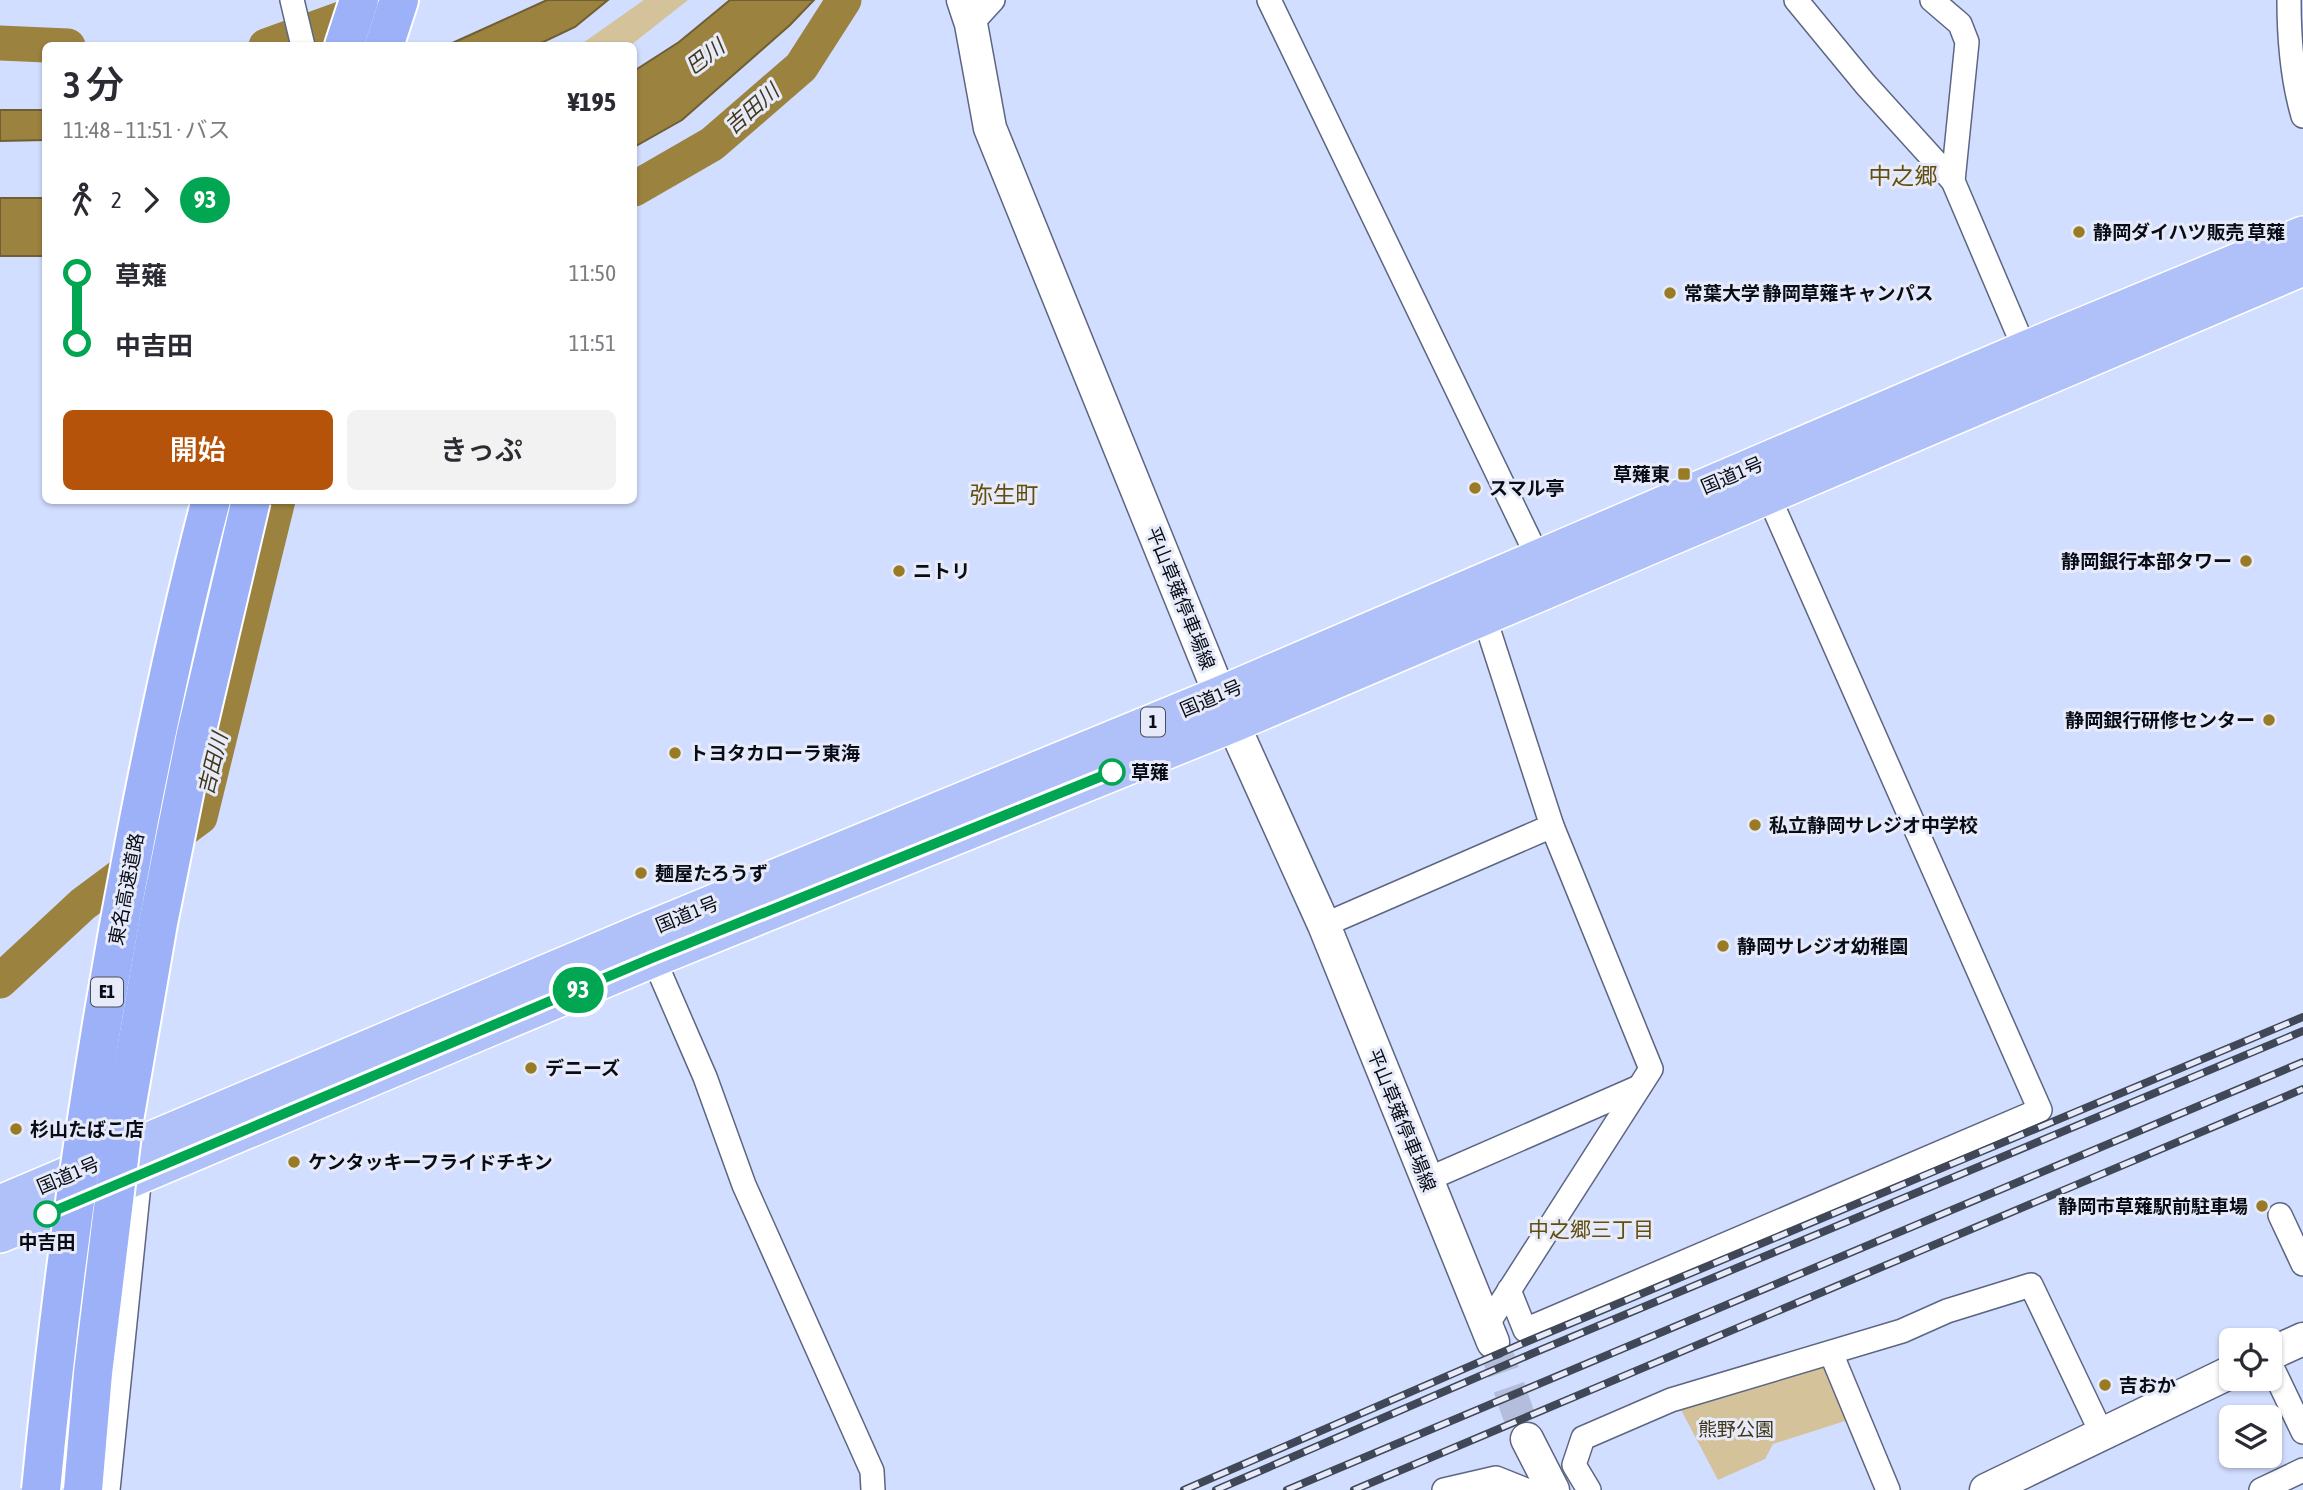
<!DOCTYPE html>
<html lang="ja">
<head>
<meta charset="utf-8">
<style>
	:root { --surface:#fff; --page:#f2f2f3; --text:#2b2b33; --muted:#7c7c81; --accent:#b45309 }
	body { margin:0; font-family:"Asap Condensed","Noto Sans JP",sans-serif; background:var(--page); color:var(--text); height:100vh; display:flex; flex-direction:column; font-size:26px; white-space:nowrap }
	* { box-sizing:border-box; margin:0 }
	p { font-size:23px; color:var(--muted) }
	.icon { flex:none; width:38px; height:38px; fill:none; stroke:currentColor; stroke-width:2; stroke-linecap:round; stroke-linejoin:round }
	.map { position:relative; flex:1; overflow:hidden }
	.sheet { position:absolute; left:42px; top:42px; width:595px; height:462px; display:flex; flex-direction:column; background:var(--surface); border-radius:10px; box-shadow:0 2px 5px #0004 }
	.sheet>* { flex:none }
	.badge { padding:0 14px; border-radius:23px; font-size:24px; line-height:46px }
	.buttons { position:absolute; left:2219px; top:1328px; display:grid; gap:14px }
	.buttons a { display:grid; place-items:center; width:63px; height:63px; border-radius:10px; background:var(--surface); box-shadow:0 2px 5px #0004; font-size:35px }
	.map>.badge { position:absolute; translate:-50% -50%; box-shadow:0 0 0 4px #fff }
	.legs { display:flex; align-items:center; gap:10px; height:77px; padding:0 21px; font-size:23px }
	.legs p { margin-inline-start:auto }
	.summary { display:flex; align-items:center; justify-content:space-between; height:119px; padding:0 21px }
	h1 { font-size:38px; font-weight:600; line-height:52px }
	.primary-button { display:flex; gap:14px; margin-top:auto; padding:14px 21px }
	.primary-button a { flex:1; height:80px; border-radius:10px; background:var(--accent); color:#fff; font-size:28px; font-weight:600; line-height:80px; text-align:center }
	.primary-button a+a { background:var(--page); color:var(--text) }
	ul { padding:0 21px; list-style:none }
	li { display:flex; align-items:center; gap:24px; height:70px; font-size:26px }
	li i { display:grid; place-items:center; width:10px; height:100%; margin:0 9px; background:currentColor }
	li i::after { content:''; width:18px; height:18px; margin:-9px; border:5px solid; border-radius:50%; background:var(--surface) }
	li p { margin-inline-start:auto }
	li:first-child i { background:linear-gradient(#0000 50%,currentColor 0) }
	li:last-child i { background:linear-gradient(currentColor 50%,#0000 0) }
	.map>svg:first-child { display:block }
	.green { fill:#d4c39a }
	.water { fill:#9b823f; stroke:#6f5f33; stroke-width:2 }
	.lines { fill:none; stroke-linecap:round; stroke-linejoin:round }
	.river { stroke:#9b823f; stroke-width:35 }
	.secondary-tunnel { stroke:#b4bedc; stroke-width:32; stroke-dasharray:32 16; stroke-linecap:butt }
	.minor-casing { stroke:#5c6682; stroke-width:26 }
	.secondary-casing { stroke:#5c6682; stroke-width:35 }
	.trunk-casing { stroke:#fff; stroke-width:40 }
	.motorway-casing { stroke:#fff; stroke-width:42 }
	.minor { stroke:#fff; stroke-width:23 }
	.secondary { stroke:#fff; stroke-width:32 }
	.trunk { stroke:#b0c0f8; stroke-width:37 }
	.motorway { stroke:#9cb1f7; stroke-width:38 }
	.rail-casing { stroke:#404757; stroke-width:8 }
	.rail { stroke:#e7ebf9; stroke-width:5; stroke-dasharray:16; stroke-linecap:butt }
	.motorway-bridge-casing { stroke:#fff; stroke-width:42; stroke-linecap:butt }
	.motorway-bridge { stroke:#9cb1f7; stroke-width:38 }
	.line-1-casing { stroke:#fff; stroke-width:16 }
	.line-1 { stroke:#00a651; stroke-width:10 }
	.poi-dot { fill:#987b24; stroke:#e7ebf9; stroke-width:2.5 }
	.stop-1-dot { fill:#fff; stroke:#00a651; stroke-width:3.5 }
	.labels { text-anchor:middle; stroke-width:6; stroke-linejoin:round; paint-order:stroke }
	.shield { fill:#e7ebf9; stroke:#4b4f5a; stroke-width:2 }
	.shield-label { font-size:18px; font-weight:bold; fill:#080c16 }
	.poi-label { font-size:19px; font-weight:bold; fill:#080c16; stroke:#e7ebf9; text-anchor:start }
	.street-label { font-size:19px; fill:#080c16; stroke:#e7ebf9 }
	.stop-label { font-size:19px; font-weight:bold; fill:#080c16; stroke:#e7ebf9; text-anchor:start }
	.park-label { font-size:19px; fill:#403516; stroke:#e7ebf9 }
	.water-label { font-size:21px; font-style:italic; fill:#423718; stroke:#e7ebf9 }
	.neighbourhood-label { font-size:21px; fill:#624e11; stroke:#e7ebf9 }
	.quarter-label { font-size:23px; fill:#624e11; stroke:#e7ebf9 }
</style>
</head>
<body>
<div class="map">
<svg width="2303" height="1490" viewBox="0 0 2303 1490">
	<rect width="100%" height="100%" fill="#d2deff"/>
	<!-- green -->
	<g class="green">
		<polygon points="644,0 688,0 631,45 580,45"/>
		<polygon points="1821,1361 1848,1420 1773,1444 1765,1459 1718,1480 1679,1406"/>
	</g>
	<!-- water -->
	<g class="water">
		<polygon points="547,0 608,0 575,27 537,45 448,45"/>
		<polygon points="730,0 814,0 790,25 682,120 634,147 634,71 679,42"/>
		<polygon points="0,110 45,110 45,140 0,141"/>
		<rect x="0" y="198" width="45" height="58"/>
	</g>
	<g class="lines">
		<!-- river -->
		<g class="river">
			<polyline points="0,43 68,46"/>
			<polyline points="266,46 374,7"/>
			<polyline points="634,189 712,144 801,67 844,0"/>
			<polyline points="0,981 83,904 200,817 278,500"/>
		</g>
		<!-- secondary-tunnel -->
		<polyline class="secondary-tunnel" points="1493,1342 1527,1439"/>
		<defs>
			<g id="minor">
				<polyline points="292,0 303,46"/>
				<polyline points="1269,0 1543,568"/>
				<polyline points="1796,0 1866,85 1953,181"/>
				<polyline points="1932,0 1960,24 1967,42 1953,181 2025,350"/>
				<path d="M 2289,0 C 2289,39 2292,78 2303,116"/>
				<polyline points="971,24 993,0"/>
				<polyline points="1484,616 1552,826 1651,1069 1487,1325"/>
				<polyline points="1324,925 1552,826"/>
				<polyline points="649,948 705,1077 744,1185 872,1471 873,1490"/>
				<polyline points="1426,1180 1639,1087"/>
				<polyline points="2280,1215 2303,1264"/>
				<polyline points="1509,1290 1525,1330 2040,1110 1768,495"/>
				<polyline points="1831,1353 1888,1490"/>
				<polyline points="2270,1363 2303,1432"/>
				<polyline points="108,1490 140,1174"/>
				<polyline points="1444,1490 1496,1478 1526,1490"/>
				<polyline points="1589,1490 1574,1465 1583,1438 1671,1400 1902,1331 1947,1311 2031,1285 2102,1434"/>
				<polyline points="2261,1490 2303,1470"/>
			</g>
			<g id="secondary">
				<polyline points="963,0 971,24 990,128 1220,695 1324,925 1493,1342"/>
				<polyline points="2270,1354 2303,1339"/>
				<polyline points="1527,1439 1553,1490"/>
				<polyline points="1986,1490 2231,1372"/>
			</g>
			<g id="trunk">
				<polyline points="0,1204 644,932 1220,695 2025,350 2303,235"/>
				<polyline points="0,1234 652,959 1234,723 2303,267"/>
			</g>
			<g id="motorway">
				<polyline points="344,46 359,0"/>
				<polyline points="384,46 399,0"/>
			</g>
		</defs>
		<!-- minor casing -->
		<use href="#minor" class="minor-casing"/>
		<!-- secondary casing -->
		<use href="#secondary" class="secondary-casing"/>
		<!-- trunk casing -->
		<use href="#trunk" class="trunk-casing"/>
		<!-- motorway casing -->
		<use href="#motorway" class="motorway-casing"/>
		<!-- minor -->
		<use href="#minor" class="minor"/>
		<!-- secondary -->
		<use href="#secondary" class="secondary"/>
		<!-- trunk -->
		<use href="#trunk" class="trunk"/>
		<!-- motorway -->
		<use href="#motorway" class="motorway"/>
		<defs>
			<g id="rail">
				<polyline points="1184,1490 1526,1342 2303,1017"/>
				<polyline points="1216,1490 1531,1354 2303,1031"/>
				<polyline points="1287,1490 2303,1062"/>
				<polyline points="1354,1490 2303,1089"/>
			</g>
		</defs>
		<!-- rail casing -->
		<use href="#rail" class="rail-casing"/>
		<!-- rail -->
		<use href="#rail" class="rail"/>
		<defs>
			<g id="motorway-bridge">
				<path d="M 41,1490 C 63,1264 95,1043 139,820 C 160,713 183,606 211,500"/>
				<polyline points="83,1490 93,1373 123,1126 158,923 196,734 251,500"/>
			</g>
		</defs>
		<!-- motorway-bridge casing -->
		<use href="#motorway-bridge" class="motorway-bridge-casing"/>
		<!-- motorway-bridge -->
		<use href="#motorway-bridge" class="motorway-bridge"/>
	</g>
	<g class="lines">
		<defs>
			<polyline id="line-1" points="47,1214 652,958 1112,772"/>
		</defs>
		<!-- line-1 casing -->
		<use href="#line-1" class="line-1-casing"/>
		<!-- line-1 -->
		<use href="#line-1" class="line-1"/>
	</g>
	<!-- markers -->
	<g class="poi-dot">
		<circle cx="2079" cy="232" r="7"/>
		<circle cx="1670" cy="293" r="7"/>
		<rect x="1677" y="467" width="14" height="14" rx="3.5"/>
		<circle cx="1475" cy="488" r="7"/>
		<circle cx="2246" cy="561" r="7"/>
		<circle cx="899" cy="571" r="7"/>
		<circle cx="2269" cy="720" r="7"/>
		<circle cx="675" cy="753" r="7"/>
		<circle cx="1755" cy="825" r="7"/>
		<circle cx="641" cy="873" r="7"/>
		<circle cx="1723" cy="946" r="7"/>
		<circle cx="531" cy="1068" r="7"/>
		<circle cx="16" cy="1129" r="7"/>
		<circle cx="294" cy="1162" r="7"/>
		<circle cx="2262" cy="1206" r="7"/>
		<circle cx="2105" cy="1385" r="7"/>
	</g>
	<g class="stop-1-dot">
		<circle cx="1112" cy="772" r="12"/>
		<circle cx="47" cy="1214" r="12"/>
	</g>
	<g class="labels">
		<!-- shield labels -->
		<g class="shield">
			<rect x="1141" y="707.5" width="24" height="29" rx="5"/>
			<rect x="91" y="977.5" width="32" height="29" rx="5"/>
		</g>
		<g class="shield-label">
			<text x="1153" y="728">1</text>
			<text x="107" y="998">E1</text>
		</g>
		<!-- poi labels -->
		<g class="poi-label">
			<text x="2093" y="239">静岡ダイハツ販売 草薙</text>
			<text x="1684" y="300">常葉大学 静岡草薙キャンパス</text>
			<text x="1670" y="481" text-anchor="end">草薙東</text>
			<text x="1489" y="495">スマル亭</text>
			<text x="2232" y="568" text-anchor="end">静岡銀行本部タワー</text>
			<text x="913" y="578">ニトリ</text>
			<text x="2255" y="727" text-anchor="end">静岡銀行研修センター</text>
			<text x="689" y="760">トヨタカローラ東海</text>
			<text x="1769" y="832">私立静岡サレジオ中学校</text>
			<text x="655" y="880">麺屋たろうず</text>
			<text x="1737" y="953">静岡サレジオ幼稚園</text>
			<text x="545" y="1075">デニーズ</text>
			<text x="30" y="1136">杉山たばこ店</text>
			<text x="308" y="1169">ケンタッキーフライドチキン</text>
			<text x="2248" y="1213" text-anchor="end">静岡市草薙駅前駐車場</text>
			<text x="2119" y="1392">吉おか</text>
		</g>
		<!-- street labels -->
		<g class="street-label">
			<text transform="translate(1732 475) rotate(-23)" y="7">国道1号</text>
			<text transform="translate(1181 598) rotate(68)" y="7">平山草薙停車場線</text>
			<text transform="translate(1211 698) rotate(-23)" y="7">国道1号</text>
			<text transform="translate(126 889) rotate(-79)" y="7">東名高速道路</text>
			<text transform="translate(687 914) rotate(-22)" y="7">国道1号</text>
			<text transform="translate(1402 1120) rotate(68)" y="7">平山草薙停車場線</text>
			<text transform="translate(68 1175) rotate(-23)" y="7">国道1号</text>
		</g>
		<!-- stop labels -->
		<g class="stop-label">
			<text x="1131" y="779">草薙</text>
			<text x="47" y="1249" text-anchor="middle">中吉田</text>
		</g>
		<!-- park labels -->
		<g class="park-label">
			<text x="1736" y="1436">熊野公園</text>
		</g>
		<!-- water labels -->
		<g class="water-label">
			<text transform="translate(705 57) rotate(-37)" y="7">巴川</text>
			<text transform="translate(752 109) rotate(-41)" y="7">吉田川</text>
			<text transform="translate(213 764) rotate(-76)" y="7">吉田川</text>
		</g>
		<!-- neighbourhood labels -->
		<g class="neighbourhood-label">
			<text x="1591" y="1237">中之郷三丁目</text>
		</g>
		<!-- quarter labels -->
		<g class="quarter-label">
			<text x="1903" y="184">中之郷</text>
			<text x="1004" y="503">弥生町</text>
		</g>
	</g>
</svg>
<div class="buttons">
<a><svg class="icon" aria-label="locate" viewBox="0 0 24 24"><circle cx="12" cy="12" r="6"/><path d="M12 2v4M12 18v4M2 12h4M18 12h4"/></svg></a>
<a><svg class="icon" aria-label="layers" viewBox="0 0 24 24"><path d="M12 4l9 5-9 5-9-5zM3 14l9 5 9-5"/></svg></a>
</div>
<b class="badge" style="left:578px;top:990px;background:#00a651;color:#fff">93</b>
<section class="sheet">
<div class="summary"><div><h1>3 分</h1><p>11:48 – 11:51 · バス</p></div><b>¥195</b></div>
<div class="legs"><svg class="icon" aria-label="walk" viewBox="0 0 24 24"><circle cx="13" cy="4" r="2"/><path d="M13 8l-2 6 4 7M11 14l-3 7M7 12l3-4h3l4 4"/></svg>2<svg class="icon" aria-label="forward" viewBox="0 0 24 24"><path d="M9 5l7 7-7 7"/></svg><b class="badge" style="background:#00a651;color:#fff">93</b></div>
<ul>
<li><i style="color:#00a651"></i><b>草薙</b><p>11:50</p></li>
<li><i style="color:#00a651"></i><b>中吉田</b><p>11:51</p></li>
</ul>
<div class="primary-button"><a>開始</a><a>きっぷ</a></div>
</section>
</div>
</body>
</html>
